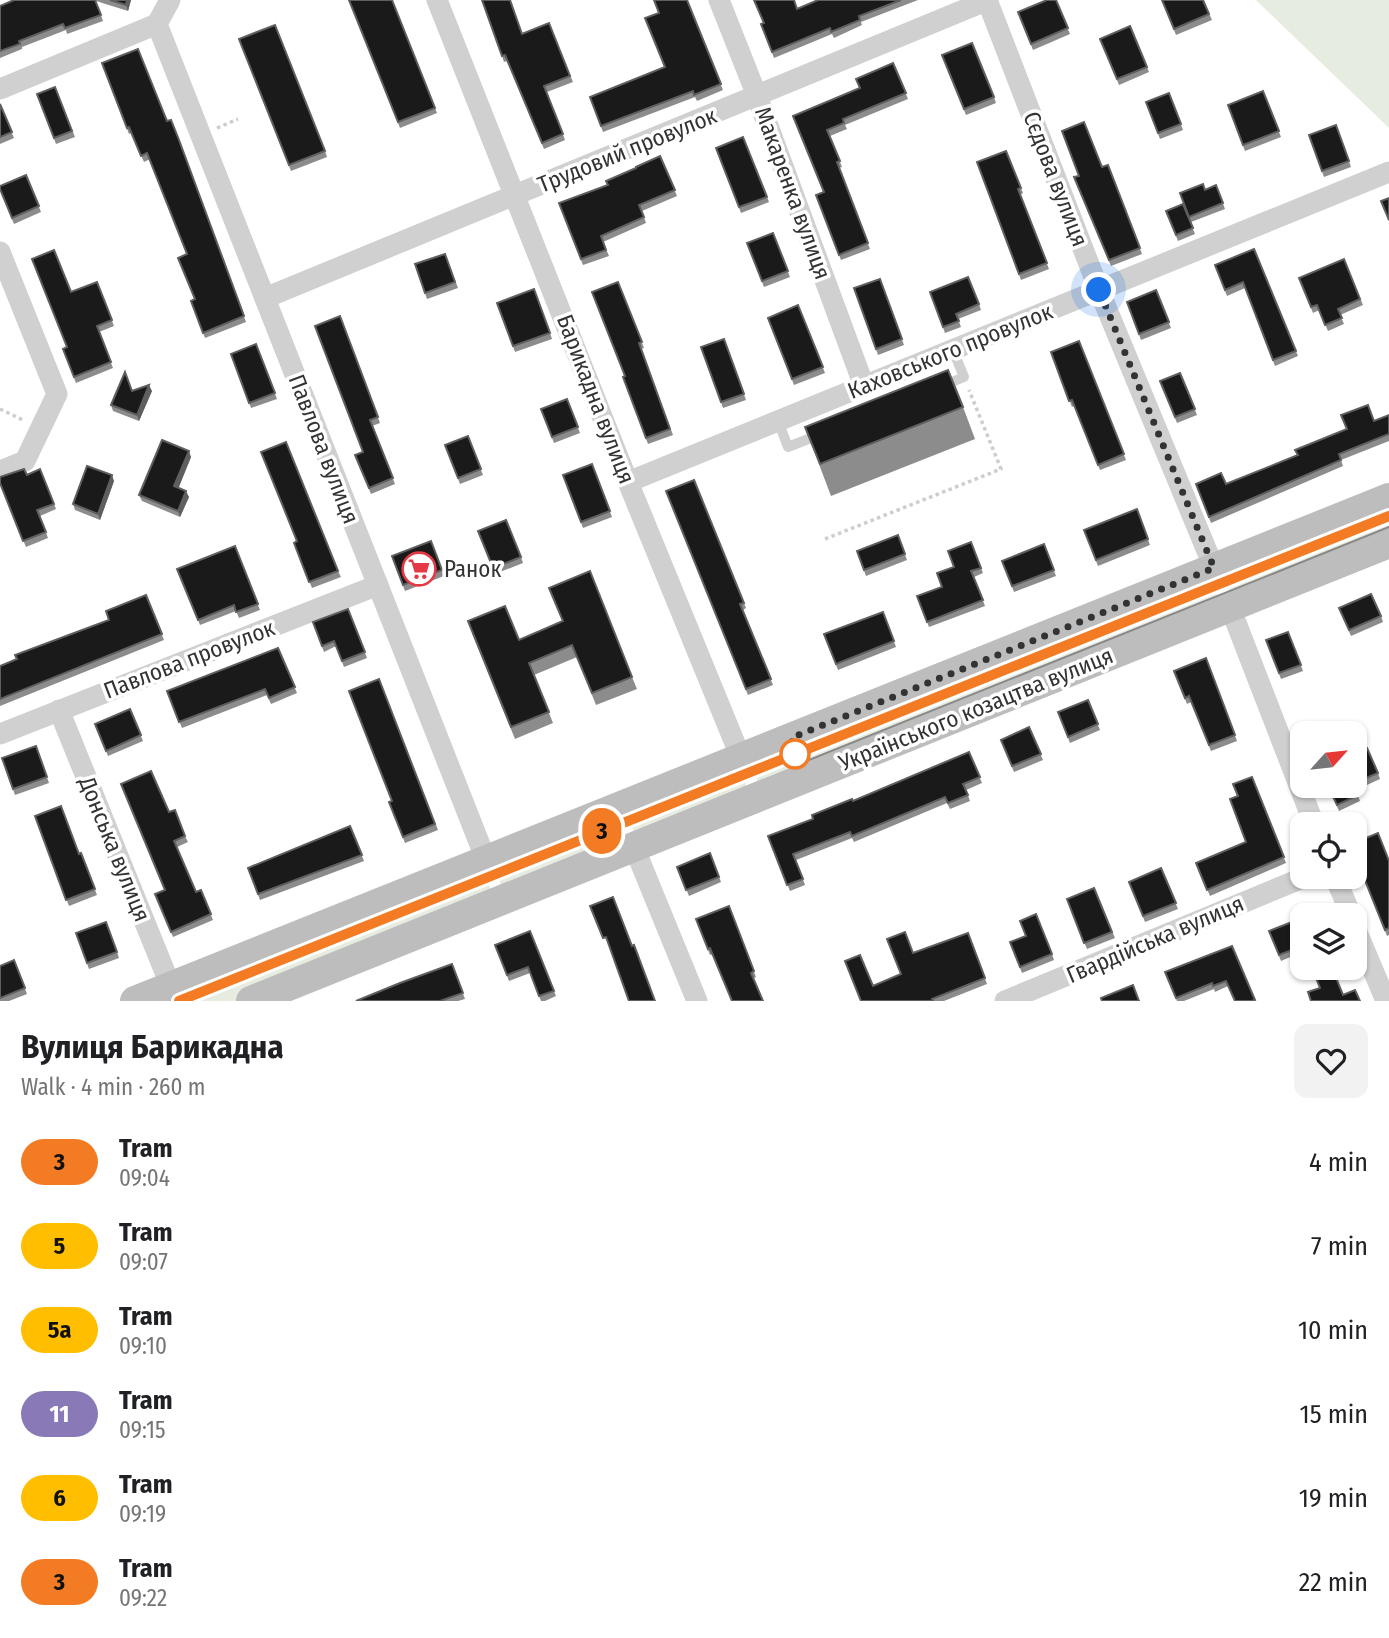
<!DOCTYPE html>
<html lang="en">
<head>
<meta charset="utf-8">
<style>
	:root { --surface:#fff; --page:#f2f2f2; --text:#202124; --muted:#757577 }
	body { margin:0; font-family:"Fira Sans Condensed",sans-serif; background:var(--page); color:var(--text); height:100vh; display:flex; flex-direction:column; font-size:26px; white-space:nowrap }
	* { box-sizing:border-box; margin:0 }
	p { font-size:23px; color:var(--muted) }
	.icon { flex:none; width:38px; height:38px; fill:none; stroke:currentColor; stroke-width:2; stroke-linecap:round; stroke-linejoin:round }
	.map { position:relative; height:1001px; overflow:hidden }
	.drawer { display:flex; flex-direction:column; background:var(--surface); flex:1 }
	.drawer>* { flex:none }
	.badge { padding:0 14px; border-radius:23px; font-size:24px; line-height:46px }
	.needle { width:46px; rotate:63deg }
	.tools { position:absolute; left:1290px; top:721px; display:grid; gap:14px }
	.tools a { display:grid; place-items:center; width:77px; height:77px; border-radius:14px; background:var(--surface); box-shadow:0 2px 5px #0004; font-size:35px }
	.you { position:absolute; width:35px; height:35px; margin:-18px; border:5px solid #fff; border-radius:50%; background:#1a73e8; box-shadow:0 0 0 10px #1a73e833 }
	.map>.badge { position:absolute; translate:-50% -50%; box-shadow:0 0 0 4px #fff }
	.round { display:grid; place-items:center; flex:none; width:74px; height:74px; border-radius:14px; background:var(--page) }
	.head { display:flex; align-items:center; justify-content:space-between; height:119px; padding:0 21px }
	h1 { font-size:33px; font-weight:700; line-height:52px }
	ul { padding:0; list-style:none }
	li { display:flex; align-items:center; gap:21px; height:84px; padding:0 21px }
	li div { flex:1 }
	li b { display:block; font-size:26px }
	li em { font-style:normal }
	li .badge { min-width:77px; font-weight:700; text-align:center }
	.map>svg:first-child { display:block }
	.grass { fill:#e6ecdf }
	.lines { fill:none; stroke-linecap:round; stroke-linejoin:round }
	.path { stroke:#cdcdcd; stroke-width:3.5; stroke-dasharray:3.5 3.5; stroke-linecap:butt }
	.lane { stroke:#d0d0d0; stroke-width:10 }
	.street { stroke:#d0d0d0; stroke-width:21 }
	.secondary { stroke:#bdbdbd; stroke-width:30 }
	.tram { stroke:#888; stroke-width:2 }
	.wall { fill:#8c8c8c }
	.shaded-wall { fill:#5f5f5f }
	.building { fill:#1a1a1a; stroke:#5f5f5f; stroke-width:2 }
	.line-casing { stroke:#fff; stroke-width:16 }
	.line { stroke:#f37b24; stroke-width:10 }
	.walk { stroke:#333; stroke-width:7; stroke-dasharray:0 12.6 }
	.stop-dot { fill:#fff; stroke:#f37b24; stroke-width:3.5 }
	.labels { text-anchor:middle; stroke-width:7; stroke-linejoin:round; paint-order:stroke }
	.street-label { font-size:23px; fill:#333; stroke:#fff }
	.poi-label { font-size:23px; fill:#333; stroke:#fff; text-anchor:start }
</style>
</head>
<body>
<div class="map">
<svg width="1389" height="1001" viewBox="0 0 1389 1001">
	<rect width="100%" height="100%" fill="#fff"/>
	<!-- grass -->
	<g class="grass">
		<polygon points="1256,0 1389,0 1389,128"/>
		<polygon points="1389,504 1389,536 1232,599 1221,571"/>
		<polygon points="1209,576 1221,604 761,789 749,761"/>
		<polygon points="738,765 750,794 637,839 625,811"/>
		<polygon points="616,814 627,843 504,892 492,864"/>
		<polygon points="482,868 494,897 235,1001 185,1001 180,990"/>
	</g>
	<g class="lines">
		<!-- path -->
		<g class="path">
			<polyline points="217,128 238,119"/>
			<polyline points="0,409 23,420"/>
			<polyline points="825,539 1001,469 969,390"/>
		</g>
		<!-- lane -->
		<g class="lane">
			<polyline points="940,387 964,377 953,350"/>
			<polyline points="778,421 788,447 821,434"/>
		</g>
		<!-- street -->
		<g class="street">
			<polyline points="170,0 157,24 486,860"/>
			<polyline points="437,0 628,482 741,758"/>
			<polyline points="719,0 757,96 864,386"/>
			<polyline points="987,0 1099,290 1214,568"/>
			<polyline points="0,89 157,24"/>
			<polyline points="0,252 57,394 25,461 0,471"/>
			<polyline points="265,298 988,0"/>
			<polyline points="628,482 1389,172"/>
			<polyline points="1230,607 1314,824"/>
			<polyline points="59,710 171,987"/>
			<polyline points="0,734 378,585"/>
			<polyline points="634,847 697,1001"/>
			<polyline points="1335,877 1351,915"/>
			<polyline points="1354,925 1386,1001"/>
			<polyline points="1005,1001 1305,877"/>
		</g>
		<!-- secondary -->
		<g class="secondary">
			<polyline points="135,1001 1389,498"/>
			<polyline points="251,1001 1389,543"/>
		</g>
		<!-- tram -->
		<g class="tram">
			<polyline points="794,766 1389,527"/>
			<polyline points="179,1001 1389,516"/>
		</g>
	</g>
	<!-- wall -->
	<g class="wall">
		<polygon points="14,0 131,0 128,11 96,1 103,21 67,34 66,30 22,47 22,49 0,58 0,6"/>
		<polygon points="349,0 392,0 437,113 400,128"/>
		<polygon points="687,0 723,90 697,101 695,97 603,132 590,97 664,67"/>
		<polygon points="818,0 918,0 861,22 862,25 834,38 832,34 774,58 761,24"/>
		<polygon points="1056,0 1070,34 1033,50 1018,12"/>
		<polygon points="1162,0 1203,0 1212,20 1176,35"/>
		<polygon points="549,23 573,82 547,92 565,140 544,149 507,61 504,62 502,56 522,34"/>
		<polygon points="1130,26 1149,72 1119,85 1100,39"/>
		<polygon points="239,39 325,151 327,157 291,171"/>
		<polygon points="942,55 994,97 996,103 966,115"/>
		<polygon points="102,63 167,121 179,140 246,322 205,338 191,301 195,300 187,254 150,159 144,162 131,133 129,134"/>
		<polygon points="893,63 908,99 845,125 847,129 830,136 842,167 839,168 870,249 841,260 816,195 824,192 793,116 860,88"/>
		<polygon points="55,87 75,137 56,144 37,94"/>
		<polygon points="1263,91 1281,137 1245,151 1228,105"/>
		<polygon points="1169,93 1183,130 1160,139 1146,102"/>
		<polygon points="0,104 14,138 0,144"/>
		<polygon points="1336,125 1351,167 1324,177 1309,135"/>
		<polygon points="743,137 769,202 741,213 716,148"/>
		<polygon points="1006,151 1023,193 1020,195 1049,269 1021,280 977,162"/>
		<polygon points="660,156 677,196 642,211 646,223 603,242 609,256 583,265 559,203 608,185"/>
		<polygon points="1108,165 1142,254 1111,266 1076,183 1102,167"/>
		<polygon points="26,175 41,212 14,224 1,193"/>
		<polygon points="1216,185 1225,209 1191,222 1180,193 1205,190"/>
		<polygon points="1183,204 1195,234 1178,241 1166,211"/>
		<polygon points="773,233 790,277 764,287 747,243"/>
		<polygon points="1254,249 1298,356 1275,366 1245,288 1227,296 1215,265"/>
		<polygon points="445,254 458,288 427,299 415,264"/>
		<polygon points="1344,259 1363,305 1340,315 1344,324 1328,331 1319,310 1313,313 1299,278"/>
		<polygon points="880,279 904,345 878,355 854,288"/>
		<polygon points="97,282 114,326 99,332 113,368 76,383 63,349 67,347 71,292"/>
		<polygon points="618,282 644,348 641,349 673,435 648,444 623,377 625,376"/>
		<polygon points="1156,290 1171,328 1141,340 1127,302"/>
		<polygon points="930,292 979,304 981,310 958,319 961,327 945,333"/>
		<polygon points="497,303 550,333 552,339 515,352"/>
		<polygon points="798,305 825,373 794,385 768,318"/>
		<polygon points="340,316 380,423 372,426 395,484 371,494 355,455 363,452"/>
		<polygon points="724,339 746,400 723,408 701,347"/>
		<polygon points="1079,341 1126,460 1100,470 1074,406 1072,407 1051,352"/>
		<polygon points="256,344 277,399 251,408 231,354"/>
		<polygon points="1180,373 1197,415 1177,423 1160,381"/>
		<polygon points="132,391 152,391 139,421 113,411 111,405"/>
		<polygon points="567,399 580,433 554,443 541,409"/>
		<polygon points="963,407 975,439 831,496 805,427"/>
		<polygon points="1389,415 1389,441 1341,460 1343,466 1211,523 1196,484 1226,484 1297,456"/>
		<polygon points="468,436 483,475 460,484 445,445"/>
		<polygon points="191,457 178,488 189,497 180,517 142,501 139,495"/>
		<polygon points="592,464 612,517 583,528 563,475"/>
		<polygon points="40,469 56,509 40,516 48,538 26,547 0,484"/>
		<polygon points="694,480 746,608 743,610 773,685 748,695 666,491"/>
		<polygon points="114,481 100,520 75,510 73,504"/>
		<polygon points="1137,509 1150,545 1098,566 1084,530"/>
		<polygon points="478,531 521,557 523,563 495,574"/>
		<polygon points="898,535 907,560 866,576 857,551"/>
		<polygon points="431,541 444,576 405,591 392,556"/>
		<polygon points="971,542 983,573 974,577 985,606 929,627 917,596 942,587 954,567"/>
		<polygon points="294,543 338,571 341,577 312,588"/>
		<polygon points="1044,544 1056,576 1014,592 1002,561"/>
		<polygon points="235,546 260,610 239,618 236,611 200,625 177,569"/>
		<polygon points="146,595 164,640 0,706 0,666 109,620"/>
		<polygon points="1339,608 1381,616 1383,622 1351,636"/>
		<polygon points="348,609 367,658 344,667 336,646 324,652 313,622"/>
		<polygon points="883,612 896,647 838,670 824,634"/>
		<polygon points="563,622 632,677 637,689 596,705 577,657 534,675 553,723 515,739 472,633 519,640"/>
		<polygon points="1288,632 1303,671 1281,679 1266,640"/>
		<polygon points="278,648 297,693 271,704 267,695 182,728 167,691"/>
		<polygon points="1206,658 1237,741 1211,751 1191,702 1187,704 1174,671"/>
		<polygon points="379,679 438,830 405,843 389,802 392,801"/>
		<polygon points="1088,700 1100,730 1070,743 1058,712"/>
		<polygon points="130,709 143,741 108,756 95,724"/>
		<polygon points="1029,727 1043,760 1014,772 1001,740"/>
		<polygon points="36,746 49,783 15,795 2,758"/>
		<polygon points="969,752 982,783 966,790 970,801 950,809 947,803 854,842 852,838 796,860 805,885 790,891 768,836 813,819"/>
		<polygon points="1354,754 1378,773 1380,779 1356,790 1360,801 1339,811 1328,786 1354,786"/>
		<polygon points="1252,777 1286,863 1210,896 1196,863 1246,842"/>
		<polygon points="169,812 185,836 188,842 177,847 196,892 201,890 213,920 173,937 155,894 164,890"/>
		<polygon points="35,816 79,854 81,853 97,895 69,906"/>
		<polygon points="350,826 364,861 260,900 248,868"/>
		<polygon points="710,853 721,882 689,896 677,867"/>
		<polygon points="1354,853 1389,861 1389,935 1387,936"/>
		<polygon points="1161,868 1178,909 1145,922 1129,882"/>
		<polygon points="1094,888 1115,938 1087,949 1067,899"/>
		<polygon points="729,906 756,977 754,978 713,954 710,955 696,919"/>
		<polygon points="1302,918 1302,952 1281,961 1269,931"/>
		<polygon points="530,931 556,996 545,1001 541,1001 530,973 509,981 495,945"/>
		<polygon points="76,933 117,952 119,958 89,969"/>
		<polygon points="968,933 987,984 944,1001 861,1001 873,986 901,974 913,953"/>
		<polygon points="1026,936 1052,954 1054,960 1022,973 1010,942"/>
		<polygon points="1232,946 1255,1001 1235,1001 1228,986 1215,992 1214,989 1184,1001 1177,1001 1165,972"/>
		<polygon points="14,960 27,994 9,1001 0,1001 0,966"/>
		<polygon points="452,964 465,999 458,1001 356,1001"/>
	</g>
	<!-- shaded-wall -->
	<g class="shaded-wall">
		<polygon points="127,0 131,0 128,11 126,5"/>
		<polygon points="149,385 152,391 139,421 137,415"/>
		<polygon points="189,451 191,457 177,492 174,486"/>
		<polygon points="112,475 114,481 100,520 98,514"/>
		<polygon points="186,491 189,497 180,517 178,511"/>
	</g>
	<!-- building -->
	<g class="building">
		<polygon points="14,0 95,0 101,15 65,28 63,24 19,41 20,44 0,51 0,6"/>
		<polygon points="110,0 127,0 126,5"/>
		<polygon points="349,0 392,0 435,108 398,122"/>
		<polygon points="482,0 510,0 522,34 549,23 570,76 544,86 563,134 542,143 505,55 502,56"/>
		<polygon points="654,0 687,0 721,84 694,95 693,91 601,126 590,97 665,67 645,18 659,13"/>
		<polygon points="754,0 794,0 797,9 818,0 901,0 859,16 860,20 831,32 830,28 772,52 761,24 764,23"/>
		<polygon points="1047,0 1056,0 1068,28 1031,44 1018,12"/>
		<polygon points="1162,0 1203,0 1209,14 1174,29"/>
		<polygon points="275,25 325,151 289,165 239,39"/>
		<polygon points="1130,26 1147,67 1117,79 1100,39"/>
		<polygon points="972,43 994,97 964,109 942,55"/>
		<polygon points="138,49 167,121 171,120 179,140 244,316 203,333 191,301 195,299 178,258 187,254 147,153 141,156 129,127 127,128 102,63"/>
		<polygon points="893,63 906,93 843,119 844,123 827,130 840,161 837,162 868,243 839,255 816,195 824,192 793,116 860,88 856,79"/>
		<polygon points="55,87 72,131 54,138 37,94"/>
		<polygon points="1263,91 1279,131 1243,145 1228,105"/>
		<polygon points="1169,93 1181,124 1158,133 1146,102"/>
		<polygon points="0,104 12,132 0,137"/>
		<polygon points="1084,122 1102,167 1108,165 1140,248 1109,260 1074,177 1079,176 1062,131"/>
		<polygon points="1336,125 1349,161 1322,171 1309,135"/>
		<polygon points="743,137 767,197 739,207 716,148"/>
		<polygon points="1006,151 1021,188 1018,189 1047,263 1019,274 977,162"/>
		<polygon points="660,156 675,190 639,205 644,217 601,236 606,250 581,259 559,203 608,185 606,181 636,168 636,167"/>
		<polygon points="26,175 39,206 12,218 0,189 0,186"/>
		<polygon points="1203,184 1205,190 1216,185 1223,203 1189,217 1180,193"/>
		<polygon points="1389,198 1389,220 1381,201"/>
		<polygon points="1183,204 1193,228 1176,235 1166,211"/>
		<polygon points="773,233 788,271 762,281 747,243"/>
		<polygon points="1254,249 1296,351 1273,360 1243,282 1225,290 1215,265"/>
		<polygon points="54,250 71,292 97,282 112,320 97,326 111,362 74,377 63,349 67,347 32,259"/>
		<polygon points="445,254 455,282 425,293 415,264"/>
		<polygon points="1344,259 1360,299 1338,309 1342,318 1325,325 1317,305 1311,307 1299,278"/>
		<polygon points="968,277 979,304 956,314 959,321 943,327 930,292"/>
		<polygon points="880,279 902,339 876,349 854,288"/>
		<polygon points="618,282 642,342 639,343 670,429 646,438 623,377 625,376 592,292"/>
		<polygon points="534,289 550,333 513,346 497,303"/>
		<polygon points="1156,290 1169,322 1139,334 1127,302"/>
		<polygon points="798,305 823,367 792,379 768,318"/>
		<polygon points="340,316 378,417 370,420 393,478 369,488 355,455 363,452 315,326"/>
		<polygon points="724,339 744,394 721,402 701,347"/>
		<polygon points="1079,341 1124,454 1098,465 1072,400 1069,401 1051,352"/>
		<polygon points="256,344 275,393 249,403 231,354"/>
		<polygon points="948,370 963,407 820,464 805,427"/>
		<polygon points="125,372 132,391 149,385 137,415 111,405"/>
		<polygon points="1180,373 1195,409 1175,417 1160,381"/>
		<polygon points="567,399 578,427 552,437 541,409"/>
		<polygon points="1368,405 1374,421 1389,415 1389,434 1339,454 1341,460 1209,517 1196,484 1221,473 1226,484 1298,455 1295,450 1347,429 1341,415"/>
		<polygon points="468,436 481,469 458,478 445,445"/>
		<polygon points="162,440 189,451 174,486 186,491 178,511 139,495"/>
		<polygon points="286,442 338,571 309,582 294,543 297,541 261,452"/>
		<polygon points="592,464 610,511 581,522 563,475"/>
		<polygon points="87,466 112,475 98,514 73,504"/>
		<polygon points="24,469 27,475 40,469 54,504 37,510 46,532 23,541 0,483 0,477"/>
		<polygon points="694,480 744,603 740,604 771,679 746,689 666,491"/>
		<polygon points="1137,509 1148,539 1096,560 1084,530"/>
		<polygon points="506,520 521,557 493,568 478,531"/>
		<polygon points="898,535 905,554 864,570 857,551"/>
		<polygon points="431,541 442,570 403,585 392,556"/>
		<polygon points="971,542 981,568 971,571 983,600 927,622 917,596 942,587 937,573 954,567 948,551"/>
		<polygon points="1044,544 1054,570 1012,586 1002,561"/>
		<polygon points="235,546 258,604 236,612 234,605 198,620 177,569"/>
		<polygon points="590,571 632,677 592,693 572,645 529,663 549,712 511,727 468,621 505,606 519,640 563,621 549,588"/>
		<polygon points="1371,594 1381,616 1349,630 1339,608"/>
		<polygon points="146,595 162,634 0,699 0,666 17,659 15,655 109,620 106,611"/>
		<polygon points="348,609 365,652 342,661 334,641 322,646 313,622"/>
		<polygon points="883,612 894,641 836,664 824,634"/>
		<polygon points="1288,632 1301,665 1279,673 1266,640"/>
		<polygon points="278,648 295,687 269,698 265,689 179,722 167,691"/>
		<polygon points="1206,658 1235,735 1209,745 1189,696 1185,698 1174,671"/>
		<polygon points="379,679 435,824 403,837 389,802 392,801 349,691"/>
		<polygon points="1088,700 1098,724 1068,737 1058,712"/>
		<polygon points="130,709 141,735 106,751 95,724"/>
		<polygon points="1029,727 1041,754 1012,766 1001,740"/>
		<polygon points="36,746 47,777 13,789 2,758"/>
		<polygon points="1367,748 1378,773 1354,783 1354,754"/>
		<polygon points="969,752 980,777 963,784 968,795 948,803 945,797 852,836 850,832 793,854 803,879 787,885 768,836 813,819 812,815 852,799 853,801"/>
		<polygon points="151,771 169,812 175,810 185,836 174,841 196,892 201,890 211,914 171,932 155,894 165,890 121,784"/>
		<polygon points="1252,777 1284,857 1207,890 1196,863 1246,842 1230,799 1238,796 1233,784"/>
		<polygon points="1328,786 1354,786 1358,795 1337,805"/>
		<polygon points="61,806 79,854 81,853 95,889 66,900 35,816"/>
		<polygon points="350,826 362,855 258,894 248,868"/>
		<polygon points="1378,833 1389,861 1389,928 1385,930 1354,853 1354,843"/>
		<polygon points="710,853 719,877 686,890 677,867"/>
		<polygon points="1161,868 1176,903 1143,916 1129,882"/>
		<polygon points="1094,888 1112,932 1084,943 1067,899"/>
		<polygon points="613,897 632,946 634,945 655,1001 629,1001 606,937 603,938 590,906"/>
		<polygon points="729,906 754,971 751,973 763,1001 732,1001 710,948 708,949 696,919"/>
		<polygon points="1036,914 1052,954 1020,967 1010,942 1026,936 1020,921"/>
		<polygon points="1302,918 1302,946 1279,955 1269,931"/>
		<polygon points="106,922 117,952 87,963 76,933"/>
		<polygon points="530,931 554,991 539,996 528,967 507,975 495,945"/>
		<polygon points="905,932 913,953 968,933 985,978 932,999 933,1001 861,1001 845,961 860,955 873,986 901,974 887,939"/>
		<polygon points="1232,946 1255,1000 1252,1001 1235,1001 1226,981 1213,986 1212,983 1176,998 1165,972"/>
		<polygon points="14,960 25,988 0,998 0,966"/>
		<polygon points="452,964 463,993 440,1001 356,1001 400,983"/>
		<polygon points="1312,968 1332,968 1343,995 1355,990 1360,1001 1311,1001 1308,992 1320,988"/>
		<polygon points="1133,985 1139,1001 1102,1001 1101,998"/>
	</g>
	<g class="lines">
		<defs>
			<polyline id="line" points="179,1001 1389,516"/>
		</defs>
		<!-- line casing -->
		<use href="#line" class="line-casing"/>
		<!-- line -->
		<use href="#line" class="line"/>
		<!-- walk -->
		<polyline class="walk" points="795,754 791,738 1214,568 1099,290"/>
	</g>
	<!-- icons -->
	<defs>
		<symbol id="supermarket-ring" viewBox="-11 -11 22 22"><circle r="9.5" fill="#fff" stroke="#e63946" stroke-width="1.5"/><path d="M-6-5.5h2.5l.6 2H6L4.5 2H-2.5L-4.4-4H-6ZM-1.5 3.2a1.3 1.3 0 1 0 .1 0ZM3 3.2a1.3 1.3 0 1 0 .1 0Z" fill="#e63946"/></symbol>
	</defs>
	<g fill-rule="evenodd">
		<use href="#supermarket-ring" x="400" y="550" width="38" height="38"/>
	</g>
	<!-- markers -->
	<circle class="stop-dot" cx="795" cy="754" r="14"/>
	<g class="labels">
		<!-- street labels -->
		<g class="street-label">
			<text transform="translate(627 150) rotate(-22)" y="8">Трудовий провулок</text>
			<text transform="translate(1056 179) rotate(69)" y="8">Сєдова вулиця</text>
			<text transform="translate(793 193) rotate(70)" y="8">Макаренка вулиця</text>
			<text transform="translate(950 351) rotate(-22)" y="8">Каховського провулок</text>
			<text transform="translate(596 399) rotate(69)" y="8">Барикадна вулиця</text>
			<text transform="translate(324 449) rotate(69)" y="8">Павлова вулиця</text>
			<text transform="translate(189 659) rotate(-21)" y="8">Павлова провулок</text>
			<text transform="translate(976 709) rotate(-22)" y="8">Українського козацтва вулиця</text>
			<text transform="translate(115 849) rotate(68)" y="8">Донська вулиця</text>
			<text transform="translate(1155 939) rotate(-23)" y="8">Гвардійська вулиця</text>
		</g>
		<!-- poi labels -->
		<g class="poi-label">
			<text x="444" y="577">Ранок</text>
		</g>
	</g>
</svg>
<div class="tools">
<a><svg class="needle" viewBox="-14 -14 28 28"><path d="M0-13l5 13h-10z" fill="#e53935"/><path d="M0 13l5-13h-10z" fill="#757577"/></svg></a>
<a><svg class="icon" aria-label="locate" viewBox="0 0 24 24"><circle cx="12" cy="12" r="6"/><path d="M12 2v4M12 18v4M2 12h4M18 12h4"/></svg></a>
<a><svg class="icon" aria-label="layers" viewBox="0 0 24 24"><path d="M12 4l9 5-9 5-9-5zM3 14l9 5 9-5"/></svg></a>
</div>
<div class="you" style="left:1099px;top:290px"></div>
<b class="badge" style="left:602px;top:831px;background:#f37b24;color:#111">3</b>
</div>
<section class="drawer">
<div class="head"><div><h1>Вулиця Барикадна</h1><p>Walk · 4 min · 260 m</p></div><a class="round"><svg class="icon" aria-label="heart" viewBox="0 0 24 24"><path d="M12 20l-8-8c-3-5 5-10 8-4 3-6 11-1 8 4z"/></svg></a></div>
<ul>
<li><span class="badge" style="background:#f37b24;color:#111">3</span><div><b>Tram</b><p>09:04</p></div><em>4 min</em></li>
<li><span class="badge" style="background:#ffbf00;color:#111">5</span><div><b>Tram</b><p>09:07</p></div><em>7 min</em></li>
<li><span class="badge" style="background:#ffbf00;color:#111">5а</span><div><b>Tram</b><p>09:10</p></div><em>10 min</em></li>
<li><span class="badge" style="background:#897ab7;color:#fff">11</span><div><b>Tram</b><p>09:15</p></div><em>15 min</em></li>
<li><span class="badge" style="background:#ffbf00;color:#111">6</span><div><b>Tram</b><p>09:19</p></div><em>19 min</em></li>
<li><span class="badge" style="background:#f37b24;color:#111">3</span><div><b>Tram</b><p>09:22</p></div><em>22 min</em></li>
</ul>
</section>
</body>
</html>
